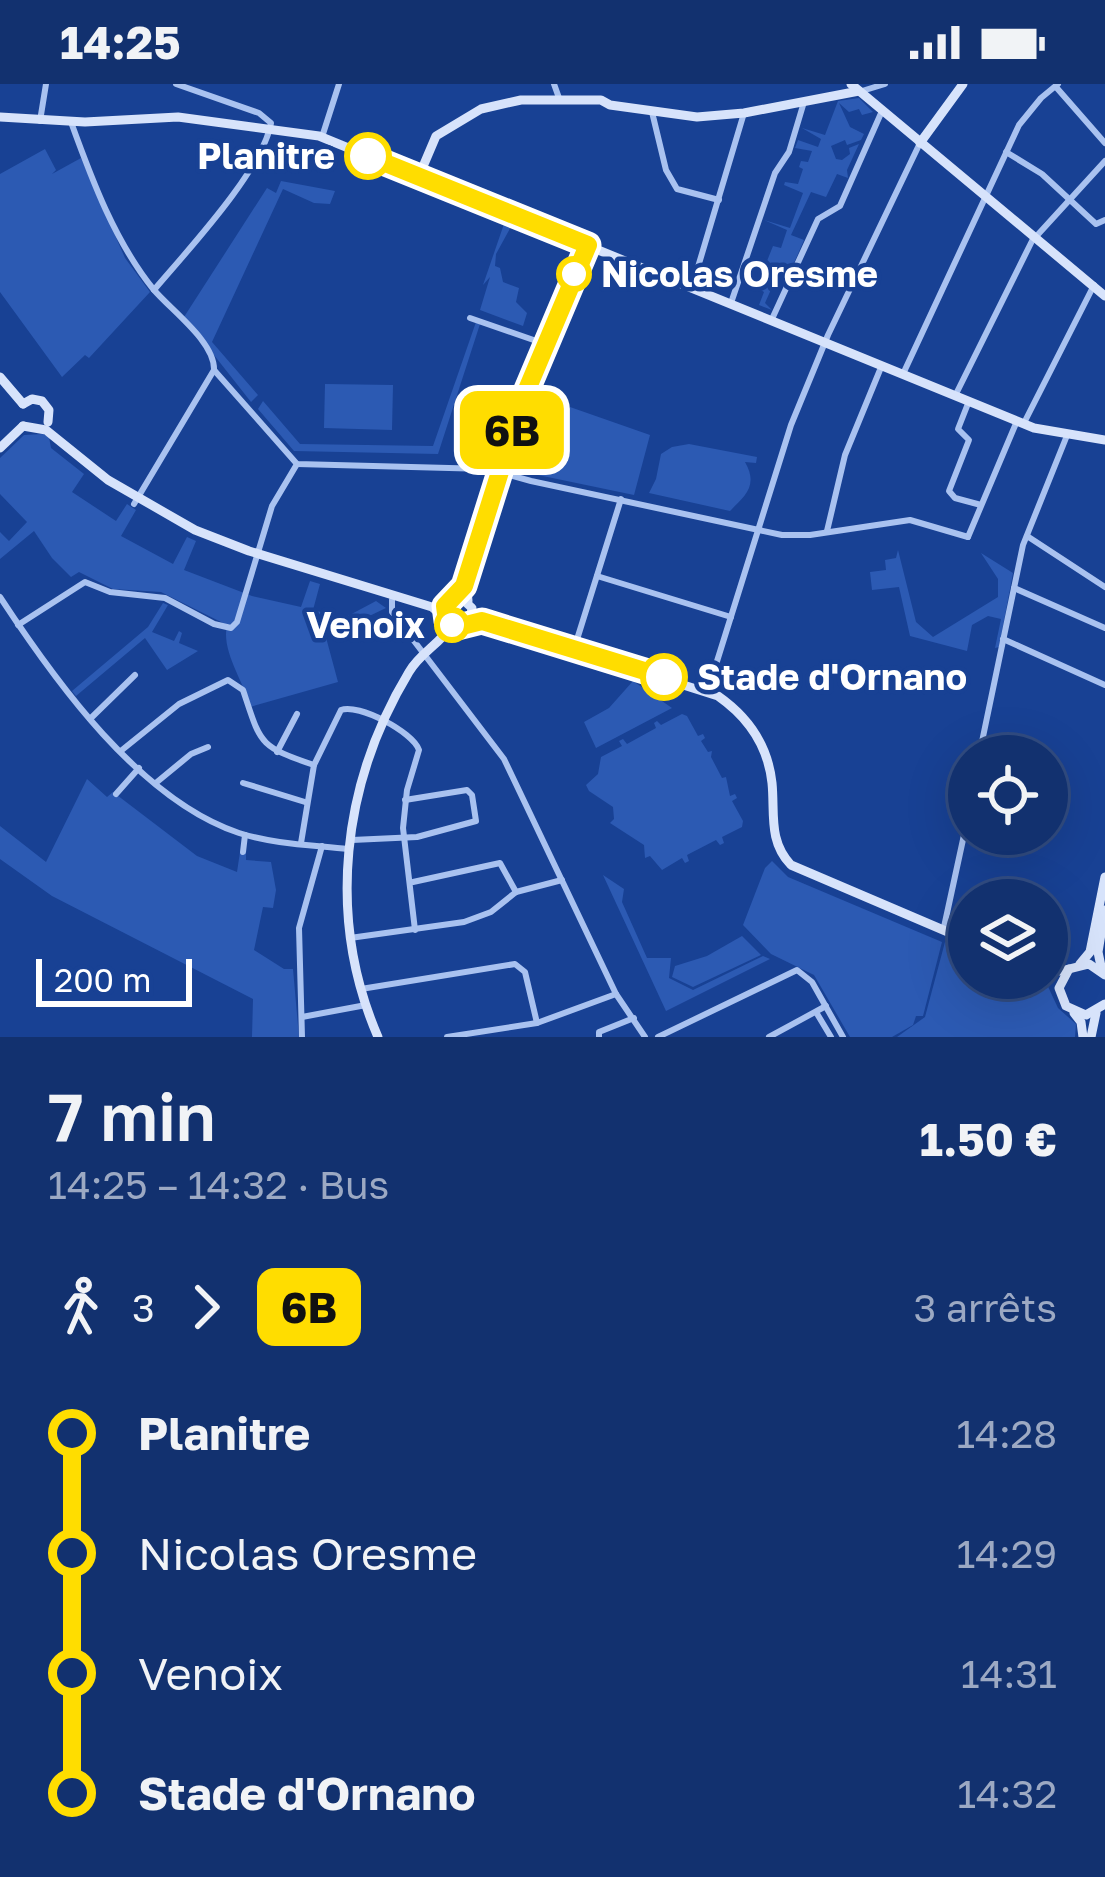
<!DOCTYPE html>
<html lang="fr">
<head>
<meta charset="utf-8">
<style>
	:root { --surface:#12316f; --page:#1f3d77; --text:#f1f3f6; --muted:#9ca9c3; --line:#314c82 }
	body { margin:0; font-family:"Golos Text",sans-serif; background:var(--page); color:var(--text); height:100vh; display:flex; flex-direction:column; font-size:45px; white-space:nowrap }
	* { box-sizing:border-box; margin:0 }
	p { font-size:39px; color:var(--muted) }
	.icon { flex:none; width:66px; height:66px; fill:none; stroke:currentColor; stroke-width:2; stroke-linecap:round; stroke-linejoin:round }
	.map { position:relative; height:953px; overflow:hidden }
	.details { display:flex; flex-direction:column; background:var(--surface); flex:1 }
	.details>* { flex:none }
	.badge { padding:0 24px; border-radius:18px; font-size:42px; line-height:78px }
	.controls { position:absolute; left:948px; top:651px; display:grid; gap:24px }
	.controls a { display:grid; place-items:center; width:120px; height:120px; border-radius:50%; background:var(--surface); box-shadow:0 12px 48px #0002,0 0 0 3px var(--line); font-size:60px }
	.scale { position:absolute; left:36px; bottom:30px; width:156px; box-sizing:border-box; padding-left:12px; border:6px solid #fff; border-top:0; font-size:33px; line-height:42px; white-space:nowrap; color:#fff; -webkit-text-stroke:9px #184194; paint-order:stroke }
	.map>.badge { position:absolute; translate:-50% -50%; box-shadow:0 0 0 6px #fff }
	.legs { display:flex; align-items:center; gap:18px; height:132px; padding:0 48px; font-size:39px }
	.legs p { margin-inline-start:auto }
	.head { display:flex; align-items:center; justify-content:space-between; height:204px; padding:0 48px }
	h1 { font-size:66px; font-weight:600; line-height:90px }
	ul { padding:0 48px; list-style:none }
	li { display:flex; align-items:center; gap:42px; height:120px; font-size:45px }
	li i { display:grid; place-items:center; width:18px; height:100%; margin:0 15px; background:currentColor }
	li i::after { content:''; width:30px; height:30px; margin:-15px; border:9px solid; border-radius:50%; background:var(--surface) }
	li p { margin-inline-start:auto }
	li:first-child i { background:linear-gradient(#0000 50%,currentColor 0) }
	li:last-child i { background:linear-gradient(currentColor 50%,#0000 0) }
	.status { display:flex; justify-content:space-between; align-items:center; height:84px; padding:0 60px; background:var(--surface); direction:ltr }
	.status svg { height:33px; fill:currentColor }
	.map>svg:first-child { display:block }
	.green { fill:#2c5ab3 }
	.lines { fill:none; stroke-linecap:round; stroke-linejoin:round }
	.street { stroke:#a9c2f0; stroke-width:6 }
	.secondary { stroke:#d7e3fb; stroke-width:9 }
	.line-1-casing { stroke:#fff; stroke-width:27 }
	.line-1 { stroke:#fd0; stroke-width:18 }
	.stop-1-dot { fill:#fff; stroke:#fd0; stroke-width:6 }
	.labels { text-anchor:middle; stroke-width:9; stroke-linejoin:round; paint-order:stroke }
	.stop-label { font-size:36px; font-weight:bold; fill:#fff; stroke:#184194; text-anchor:end }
</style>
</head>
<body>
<div class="status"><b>14:25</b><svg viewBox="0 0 49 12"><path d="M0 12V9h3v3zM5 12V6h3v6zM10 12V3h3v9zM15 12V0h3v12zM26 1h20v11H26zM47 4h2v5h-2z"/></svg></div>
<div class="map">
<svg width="1105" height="953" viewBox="0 0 1105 953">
	<rect width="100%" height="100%" fill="#184194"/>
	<!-- green -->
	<g class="green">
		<polygon points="859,14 873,28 862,31 859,25 849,28 839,19 850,43 864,50 861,56 847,61 845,56 831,62 836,75 842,76 850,70 849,64 859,60 847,86 848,94 837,90 826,113 811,108 791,151 804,156 790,188 781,183 765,219 772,226 759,221 764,208 744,196 759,197 773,162 781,164 787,146 764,136 790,144 803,109 784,101 785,98 798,100 803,85 799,83 801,77 808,78 812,67 795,64 798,56 818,63 821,55 802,44 825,51 838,17"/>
		<polygon points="45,65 56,86 52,90 81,74 125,174 150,208 89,274 85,271 62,293 0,208 0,90"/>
		<polygon points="281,97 335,107 330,120 314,119 283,105 212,258 258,311 251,318 184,233 267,104 276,109"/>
		<polygon points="505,137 513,139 496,170 495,182 500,184 503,198 519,204 516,218 527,229 523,242 480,226 490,193 483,201"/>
		<polygon points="476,238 480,240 438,370 294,367 258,325 263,317 300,360 433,362"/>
		<polygon points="325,300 393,301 392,346 324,344"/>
		<polygon points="570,323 650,351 634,411 538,391 538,365 550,365"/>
		<path d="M 43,350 L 49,353 L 51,364 L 84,390 L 72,408 L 116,437 L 127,420 L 136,426 L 121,452 L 173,480 L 187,453 L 196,457 L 184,486 L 252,512 L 301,523 L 310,497 L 320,500 L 313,526 L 344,534 L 376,517 L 386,524 L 340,546 L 324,546 L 338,598 L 250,623 C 244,597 221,568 227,541 L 161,508 L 113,505 L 79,488 L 71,493 L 52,474 L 34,447 L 0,475 L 0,448 L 9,457 L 27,438 L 0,410 L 0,374 L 24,351 Z"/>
		<path d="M 689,360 L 757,373 L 756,379 L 745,378 C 759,402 744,413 730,427 L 649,409 L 656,395 L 661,370 L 672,363 Z"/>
		<polygon points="898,466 916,538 933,553 998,513 998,495 981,469 1013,489 999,563 995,564 1001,535 988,532 972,541 967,567 910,552 899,503 872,506 870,488 886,486 885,476 896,474"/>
		<polygon points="163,519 168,521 152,548 174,557 179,547 182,549 179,559 198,567 167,586 145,554 76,612 72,607 148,543"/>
		<polygon points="633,597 672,624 596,664 584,638 609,624"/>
		<polygon points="682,630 687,632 698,652 703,650 705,654 701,657 708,668 712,667 711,673 722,694 726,693 730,712 735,710 737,714 732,717 743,737 742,743 722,753 724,759 720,761 716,756 687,771 689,777 685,779 682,774 662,786 650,772 645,774 644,761 610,739 614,735 613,723 589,707 586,701 598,690 601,673 622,662 619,657 623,655 627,660 656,644 654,639 657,637 661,641"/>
		<polygon points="87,695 107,713 113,708 197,772 237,788 240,768 246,769 246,776 271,778 276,806 273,824 263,823 254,866 284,885 293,885 299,953 252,953 253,915 52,812 0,775 0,742 46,778"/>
		<polygon points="772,777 788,793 942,858 923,932 916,932 913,941 892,953 850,953 814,891 771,870 743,841 765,784"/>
		<polygon points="603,791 624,805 622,818 647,874 671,874 669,894 693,906 763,872 770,875 666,927"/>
		<polygon points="742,852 761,871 693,903 672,893 675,882 707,872"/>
		<polygon points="945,858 969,868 969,894 1044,894 1058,924 1076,940 1075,953 897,953 925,933"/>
	</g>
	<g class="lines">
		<!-- street -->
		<g class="street">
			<polyline points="554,0 559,14"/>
			<polyline points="1056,3 1105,59"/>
			<polyline points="862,7 885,0"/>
			<polyline points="652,28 666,86 677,105 719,116"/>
			<polyline points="40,37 46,0"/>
			<path d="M 71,38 C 92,96 115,158 154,206 C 172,227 215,258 214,286 L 297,380 L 487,385 L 531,397 L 782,451 L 810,451 L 910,436 L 968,453"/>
			<polyline points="322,53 339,0"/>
			<polyline points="1006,68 1042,90 1096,140 1105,136"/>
			<polyline points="692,203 744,29"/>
			<path d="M 154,206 C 186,168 263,86 271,39 L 259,29 L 176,0"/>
			<polyline points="731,219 775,89 789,68 804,18"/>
			<polyline points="470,234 548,261"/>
			<polyline points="772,235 818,135 840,122 882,27"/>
			<polyline points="903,290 1019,41 1041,14 1058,0"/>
			<polyline points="955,312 1032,157 1105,77"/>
			<polyline points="969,317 958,345 969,356 949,407 955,414 981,421"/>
			<polyline points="1024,339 1094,201"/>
			<polyline points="134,420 214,286"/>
			<polyline points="827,447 845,371 882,281"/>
			<polyline points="1027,452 1105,503"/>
			<polyline points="968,453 1017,337"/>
			<polyline points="597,492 731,533"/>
			<polyline points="1014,504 1105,544"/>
			<path d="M 0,513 C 55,597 140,716 239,749 C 273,760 312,761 348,765"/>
			<polyline points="392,516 392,528 504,675 616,910 645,953"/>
			<polyline points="18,541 85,498 110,508 165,514 214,540 231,544 237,538 272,422 297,380"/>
			<polyline points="1003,555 1105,601"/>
			<polyline points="574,565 621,415"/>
			<polyline points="708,606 791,341 828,251 920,59"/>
			<polyline points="90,635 135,591"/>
			<path d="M 122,666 L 179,620 L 228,596 L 243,606 C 261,660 258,662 314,681"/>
			<polyline points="277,668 297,630"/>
			<polyline points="979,672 1023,461 1068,349"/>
			<polyline points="157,698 191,670 208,663"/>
			<polyline points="243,699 305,718"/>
			<polyline points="116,710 139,684"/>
			<polyline points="352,756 417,753 476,737 472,711 467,706 405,716"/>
			<path d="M 301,759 L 314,681 L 341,626 C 358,619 413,648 419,666 L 407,706 L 403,744 L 415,846"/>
			<polyline points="243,768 245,751"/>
			<polyline points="413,798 500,779 516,808"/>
			<polyline points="944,843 969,728"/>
			<polyline points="350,854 464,838 491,828 516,808 562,796"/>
			<polyline points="361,905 515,880 525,888 537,939"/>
			<polyline points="816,928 831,953"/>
			<polyline points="302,933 366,921"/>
			<polyline points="302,953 299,844 322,762"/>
			<polyline points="447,953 537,939 616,910"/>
			<polyline points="599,953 599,948 634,934"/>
			<polyline points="658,953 797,886 812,898 843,953"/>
			<polyline points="769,953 826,922"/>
		</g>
		<!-- secondary -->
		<g class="secondary">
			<polyline points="851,0 1105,212"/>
			<polyline points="0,33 85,38 178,33 319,52 1034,344 1105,356"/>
			<polyline points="920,59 963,0"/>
			<polyline points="419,92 436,52 481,25 521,16 601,16 610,21 697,33 744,29 859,7"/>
			<polyline points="0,293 23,320"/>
			<polyline points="23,320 32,315 42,317 49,326 48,338"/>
			<polyline points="23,342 46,346 108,396 195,446 249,467 432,523 452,541"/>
			<polyline points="0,364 23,342"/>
			<polyline points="468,517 467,506 532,301 588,161"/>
			<polyline points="444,530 447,519 461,514 472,524 470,537"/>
			<path d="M 452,541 L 482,537 L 718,612 C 748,633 768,662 772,699 C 775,729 768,757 791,781 L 969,857"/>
			<polyline points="1080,880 1090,868 1105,793"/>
			<polyline points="1047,885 1061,887 1089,880 1105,891"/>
			<polyline points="1069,885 1059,904 1066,922 1086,931 1105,920"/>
			<polyline points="1102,887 1098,868 1105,826"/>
			<polyline points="1074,929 1081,938 1083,953"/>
			<path d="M 378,953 C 326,833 342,699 409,588 C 420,569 440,560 452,541"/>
			<polyline points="1091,953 1096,929"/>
		</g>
	</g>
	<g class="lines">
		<defs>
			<polyline id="line-1" points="368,72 588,161 523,315 464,502 445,522 447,537 458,543 482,537 664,593"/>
		</defs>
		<!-- line-1 casing -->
		<use href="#line-1" class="line-1-casing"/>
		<!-- line-1 -->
		<use href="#line-1" class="line-1"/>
	</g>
	<!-- markers -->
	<g class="stop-1-dot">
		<circle cx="368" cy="72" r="21"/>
		<circle cx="574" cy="190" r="15"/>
		<circle cx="452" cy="541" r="15"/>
		<circle cx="664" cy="593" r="21"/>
	</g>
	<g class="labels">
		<!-- stop labels -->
		<g class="stop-label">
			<text x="335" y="85">Planitre</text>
			<text x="601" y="203" text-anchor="start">Nicolas Oresme</text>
			<text x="425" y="554">Venoix</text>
			<text x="697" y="606" text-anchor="start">Stade d'Ornano</text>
		</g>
	</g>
</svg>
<div class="controls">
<a><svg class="icon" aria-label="locate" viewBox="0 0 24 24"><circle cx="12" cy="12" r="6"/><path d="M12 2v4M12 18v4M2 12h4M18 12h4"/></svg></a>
<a><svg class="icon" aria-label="layers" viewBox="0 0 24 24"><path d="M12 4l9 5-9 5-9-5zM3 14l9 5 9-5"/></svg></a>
</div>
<div class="scale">200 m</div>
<b class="badge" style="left:512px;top:346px;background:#fd0;color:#111">6B</b>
</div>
<section class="details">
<div class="head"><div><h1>7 min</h1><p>14:25 – 14:32 · Bus</p></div><b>1.50 €</b></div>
<div class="legs"><svg class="icon" aria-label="walk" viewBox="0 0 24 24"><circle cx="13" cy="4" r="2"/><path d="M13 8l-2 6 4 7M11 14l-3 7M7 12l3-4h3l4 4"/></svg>3<svg class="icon" aria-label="forward" viewBox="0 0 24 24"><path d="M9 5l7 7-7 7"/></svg><b class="badge" style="background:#fd0;color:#111">6B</b><p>3 arrêts</p></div>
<ul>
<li><i style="color:#fd0"></i><b>Planitre</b><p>14:28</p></li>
<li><i style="color:#fd0"></i><span>Nicolas Oresme</span><p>14:29</p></li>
<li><i style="color:#fd0"></i><span>Venoix</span><p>14:31</p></li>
<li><i style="color:#fd0"></i><b>Stade d'Ornano</b><p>14:32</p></li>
</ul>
</section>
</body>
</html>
